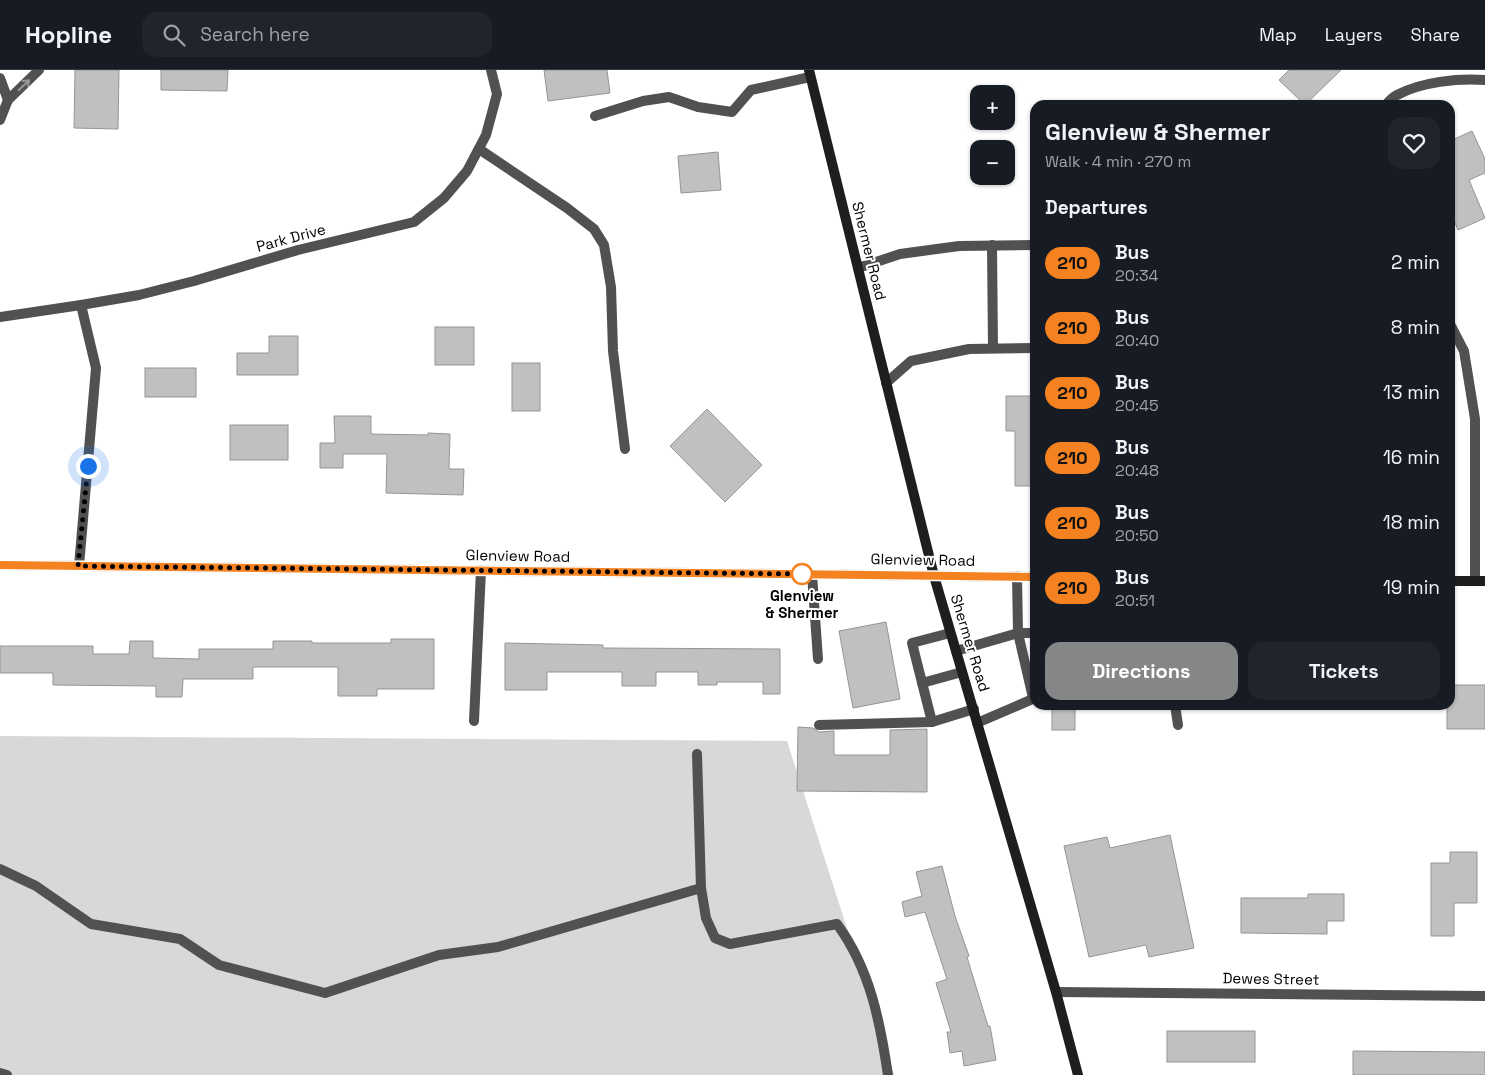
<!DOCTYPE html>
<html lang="en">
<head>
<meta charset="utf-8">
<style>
	:root { --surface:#171b24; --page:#20242c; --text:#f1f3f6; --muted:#9ea1a6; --line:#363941; --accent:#858687 }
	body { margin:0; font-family:"Space Grotesk",sans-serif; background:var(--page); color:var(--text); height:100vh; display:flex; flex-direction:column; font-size:19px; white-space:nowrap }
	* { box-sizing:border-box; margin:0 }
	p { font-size:16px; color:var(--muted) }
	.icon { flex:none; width:28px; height:28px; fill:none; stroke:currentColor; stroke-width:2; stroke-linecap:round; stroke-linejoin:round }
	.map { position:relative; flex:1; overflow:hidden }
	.sheet { position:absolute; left:1030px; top:30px; width:425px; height:610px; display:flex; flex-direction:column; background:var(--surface); border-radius:15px; box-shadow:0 1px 4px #0004 }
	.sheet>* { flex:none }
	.badge { padding:0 10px; border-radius:16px; font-size:18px; line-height:32px }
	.buttons { position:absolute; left:970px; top:15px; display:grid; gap:10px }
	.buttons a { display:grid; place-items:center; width:45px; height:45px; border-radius:10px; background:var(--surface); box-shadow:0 1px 4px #0004; font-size:25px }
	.you { position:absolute; width:25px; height:25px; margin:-12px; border:4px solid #fff; border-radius:50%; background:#1a73e8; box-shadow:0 0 0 8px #1a73e833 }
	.map>.badge { position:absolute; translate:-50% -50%; box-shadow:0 0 0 2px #fff }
	h2 { padding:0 15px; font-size:19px; line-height:45px }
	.round { display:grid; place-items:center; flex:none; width:52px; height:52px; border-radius:15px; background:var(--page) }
	.summary { display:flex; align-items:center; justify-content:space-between; height:85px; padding:0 15px }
	h1 { font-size:24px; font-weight:700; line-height:38px }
	.button { display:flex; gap:10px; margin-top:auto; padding:10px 15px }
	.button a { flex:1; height:58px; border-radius:15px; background:var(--accent); color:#fff; font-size:20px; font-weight:700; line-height:58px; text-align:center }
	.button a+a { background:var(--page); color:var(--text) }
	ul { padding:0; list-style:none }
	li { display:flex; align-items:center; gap:15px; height:65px; padding:0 15px }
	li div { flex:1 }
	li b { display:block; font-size:19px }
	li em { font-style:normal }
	li .badge { min-width:55px; font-weight:700; text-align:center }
	header { display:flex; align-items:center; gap:30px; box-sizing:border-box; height:70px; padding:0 25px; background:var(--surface); border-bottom:1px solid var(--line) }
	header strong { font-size:24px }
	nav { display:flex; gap:28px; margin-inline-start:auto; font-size:18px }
	.search { width:350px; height:45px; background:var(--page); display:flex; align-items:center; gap:12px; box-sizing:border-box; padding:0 18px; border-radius:15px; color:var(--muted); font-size:19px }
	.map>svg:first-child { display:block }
	.green { fill:#d8d8d8 }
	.building { fill:#c0c0c0; stroke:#959595 }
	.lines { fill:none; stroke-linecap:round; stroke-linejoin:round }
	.lane { stroke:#515151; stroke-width:10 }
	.street { stroke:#515151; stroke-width:10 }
	.secondary { stroke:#1e1e1e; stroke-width:10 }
	.oneway { stroke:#979797 }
	.line-casing { stroke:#fff; stroke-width:11 }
	.line { stroke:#f58220; stroke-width:8 }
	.walk { stroke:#000; stroke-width:5; stroke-dasharray:0 9 }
	.stop-dot { fill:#fff; stroke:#f58220; stroke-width:2.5 }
	.labels { text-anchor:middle; stroke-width:4; stroke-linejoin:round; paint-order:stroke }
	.street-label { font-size:15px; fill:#000; stroke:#fff }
	.stop-label { font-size:15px; font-weight:bold; fill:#000; stroke:#fff }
</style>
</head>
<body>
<header>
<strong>Hopline</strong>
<div class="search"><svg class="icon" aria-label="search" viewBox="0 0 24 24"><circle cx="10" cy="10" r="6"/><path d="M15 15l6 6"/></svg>Search here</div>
<nav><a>Map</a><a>Layers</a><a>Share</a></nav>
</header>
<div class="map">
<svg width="1485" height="1005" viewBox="0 0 1485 1005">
	<rect width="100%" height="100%" fill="#fff"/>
	<!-- green -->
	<polygon class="green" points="0,666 787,671 894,1005 0,1005"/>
	<!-- building -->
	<g class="building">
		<polygon points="75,0 119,0 118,59 74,58"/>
		<polygon points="161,0 228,0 227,21 161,20"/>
		<polygon points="544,0 607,0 610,23 548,31"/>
		<polygon points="1289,0 1341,0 1305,35 1279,10"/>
		<polygon points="1472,61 1485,89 1485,103 1469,110 1485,148 1458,160 1450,141 1450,71"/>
		<polygon points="718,82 721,120 681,123 678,86"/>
		<rect x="435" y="257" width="39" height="38"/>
		<polygon points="269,266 298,266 298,305 237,305 237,283 269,283"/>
		<rect x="512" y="293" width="28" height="48"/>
		<rect x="145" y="298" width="51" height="29"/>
		<polygon points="1006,326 1035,326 1035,416 1015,416 1015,361 1006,361"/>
		<polygon points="707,339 762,395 725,432 670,376"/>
		<polygon points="334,346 371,346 371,364 428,365 428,363 450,364 449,399 464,399 463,425 386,423 387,384 343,384 343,398 320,398 320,373 335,373"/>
		<rect x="230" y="355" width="58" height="35"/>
		<polygon points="886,552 900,629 853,638 839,561"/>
		<polygon points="391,569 434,569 434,619 377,619 377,626 338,626 338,597 253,597 253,609 183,609 182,627 156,627 156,616 53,615 53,603 0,603 0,576 93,576 93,584 129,584 130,571 153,571 153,588 199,589 199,579 273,579 273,571 312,571 312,573 391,573"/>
		<polygon points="505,573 603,575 603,578 780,579 780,624 763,624 763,612 717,612 717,615 698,615 698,602 656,602 656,616 622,616 622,602 547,602 547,620 505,620"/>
		<polygon points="1450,615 1485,615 1485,659 1447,659 1447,635 1450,635"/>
		<rect x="1052" y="635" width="23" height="25"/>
		<polygon points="798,657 813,658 819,662 834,661 834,685 890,685 890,660 927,659 927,722 797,721"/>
		<polygon points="1170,765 1194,878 1149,887 1146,875 1089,887 1064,776 1107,767 1110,778"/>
		<polygon points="1450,782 1477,782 1477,833 1454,833 1454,866 1431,866 1431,793 1450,793"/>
		<polygon points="942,796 955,846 969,886 967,887 988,956 990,956 996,990 964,996 962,981 950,983 947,962 951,962 936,913 947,909 925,842 905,847 902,832 922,826 916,802"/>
		<polygon points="1308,824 1344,824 1344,851 1327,851 1327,864 1241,863 1241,828 1308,828"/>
		<rect x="1167" y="961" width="88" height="31"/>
		<polygon points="1353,981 1485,982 1485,1005 1353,1005"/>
	</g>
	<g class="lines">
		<!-- lane -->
		<g class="lane">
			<polyline points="0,8 8,30"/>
			<polyline points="595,46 643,31 669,27 698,37 732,42 751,20 810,7"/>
			<polyline points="0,50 8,30 39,0"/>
			<polyline points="992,175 993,278"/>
			<polyline points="858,198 900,184 959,176 1035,175"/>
			<polyline points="886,313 911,291 969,279 1035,278"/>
			<polyline points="812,504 818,589"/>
			<polyline points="1017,506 1018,563 1033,628"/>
			<polyline points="956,581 1018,563 1035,563"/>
			<polyline points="922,613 962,602"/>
			<polyline points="1175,635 1178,655"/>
			<polyline points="932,652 912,573 950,563"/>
			<polyline points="977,653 1035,628"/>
			<polyline points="819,655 932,652 974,639"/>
			<polyline points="0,799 36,816 91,854 180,869 219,895 325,923 439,885 498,877 701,818 697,684"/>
			<path d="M 701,818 L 706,848 L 715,868 L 730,874 L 837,854 C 870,899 880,951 888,1005"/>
			<polyline points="0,1003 7,1005"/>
		</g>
		<!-- street -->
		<g class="street">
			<path d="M 1386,35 C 1389,31 1393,27 1397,25 C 1421,12 1458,8 1485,10"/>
			<polyline points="479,79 567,138 594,159 604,175 611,217 613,281 625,379"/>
			<polyline points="0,247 81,235 139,225 194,211 298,180 414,152 444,128 467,101 486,65 497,24 491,0"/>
			<polyline points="1450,254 1464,281 1475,349 1475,511"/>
			<polyline points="79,496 96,298 81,235"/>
			<polyline points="474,651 481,500"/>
			<polyline points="1056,922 1485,926"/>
		</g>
		<!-- secondary -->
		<g class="secondary">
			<polyline points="809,0 934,506 1056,922 1078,1005"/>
			<polyline points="0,495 1035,507"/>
			<polyline points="1450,511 1485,511"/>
		</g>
	</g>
	<!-- one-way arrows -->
	<defs><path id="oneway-shaft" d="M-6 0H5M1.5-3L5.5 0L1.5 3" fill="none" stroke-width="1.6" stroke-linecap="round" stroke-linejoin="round" transform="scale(1.25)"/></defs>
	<use class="oneway" href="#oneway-shaft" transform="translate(24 15) rotate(-44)"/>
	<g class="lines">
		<defs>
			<polyline id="line" points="0,495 1035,507"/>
		</defs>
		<!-- line casing -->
		<use href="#line" class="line-casing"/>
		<!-- line -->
		<use href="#line" class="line"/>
		<!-- walk -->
		<polyline class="walk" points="88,396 78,496 802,504"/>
	</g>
	<!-- markers -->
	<circle class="stop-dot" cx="802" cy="504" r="10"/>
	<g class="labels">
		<!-- street labels -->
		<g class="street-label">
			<text transform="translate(291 168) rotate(-15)" y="5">Park Drive</text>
			<text transform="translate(869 181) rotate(76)" y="5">Shermer Road</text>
			<text transform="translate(518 486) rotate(1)" y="5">Glenview Road</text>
			<text transform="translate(923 490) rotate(1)" y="5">Glenview Road</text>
			<text transform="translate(970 573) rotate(73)" y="5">Shermer Road</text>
			<text transform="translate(1271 909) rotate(1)" y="5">Dewes Street</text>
		</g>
		<!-- stop labels -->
		<g class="stop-label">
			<text x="802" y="531">Glenview<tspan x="802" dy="17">&amp; Shermer</tspan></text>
		</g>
	</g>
</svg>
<div class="buttons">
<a>+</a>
<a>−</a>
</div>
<div class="you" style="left:88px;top:396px"></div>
<section class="sheet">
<div class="summary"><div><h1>Glenview &amp; Shermer</h1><p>Walk · 4 min · 270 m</p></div><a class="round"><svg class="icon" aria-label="heart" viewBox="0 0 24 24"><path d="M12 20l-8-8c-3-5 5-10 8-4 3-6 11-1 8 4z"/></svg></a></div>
<h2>Departures</h2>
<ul>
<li><span class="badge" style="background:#f58220;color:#111">210</span><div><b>Bus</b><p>20:34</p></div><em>2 min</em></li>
<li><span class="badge" style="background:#f58220;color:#111">210</span><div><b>Bus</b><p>20:40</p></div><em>8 min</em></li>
<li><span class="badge" style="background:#f58220;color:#111">210</span><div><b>Bus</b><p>20:45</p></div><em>13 min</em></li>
<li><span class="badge" style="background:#f58220;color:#111">210</span><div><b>Bus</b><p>20:48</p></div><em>16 min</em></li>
<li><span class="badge" style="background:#f58220;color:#111">210</span><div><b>Bus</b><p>20:50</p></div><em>18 min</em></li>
<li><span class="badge" style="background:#f58220;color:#111">210</span><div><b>Bus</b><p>20:51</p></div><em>19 min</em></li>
</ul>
<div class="button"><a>Directions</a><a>Tickets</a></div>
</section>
</div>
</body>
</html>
